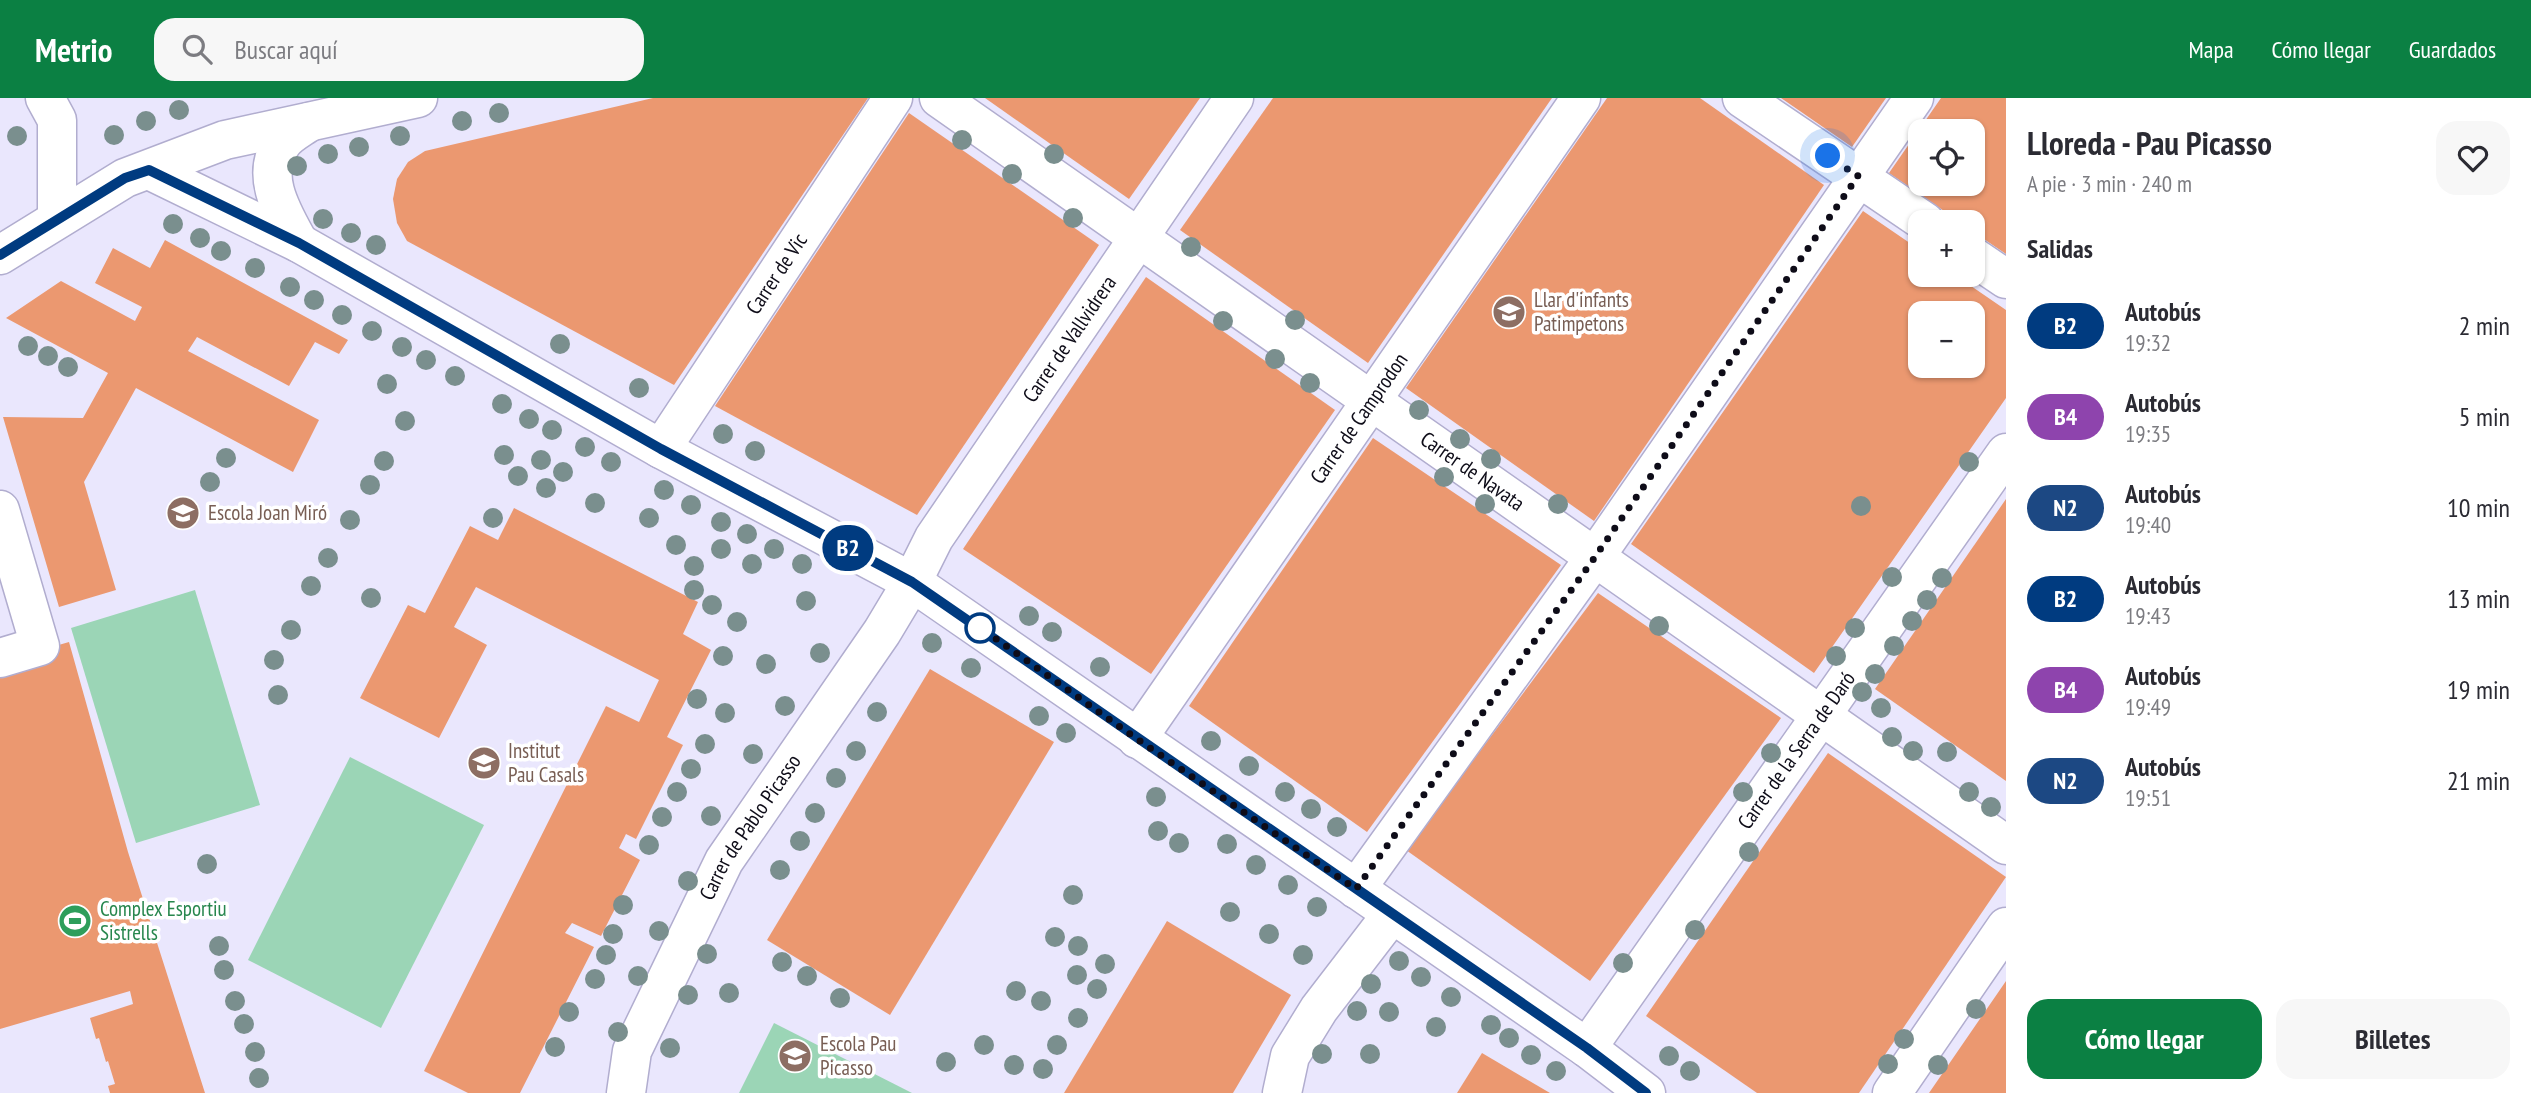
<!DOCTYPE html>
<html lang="es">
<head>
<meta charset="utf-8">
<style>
	:root { --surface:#fff; --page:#f7f7f7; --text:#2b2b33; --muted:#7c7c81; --accent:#0b8043 }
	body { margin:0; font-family:"PT Sans Narrow",sans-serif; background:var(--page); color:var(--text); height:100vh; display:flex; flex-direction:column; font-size:26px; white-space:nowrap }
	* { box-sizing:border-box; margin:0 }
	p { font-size:23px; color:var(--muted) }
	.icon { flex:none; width:38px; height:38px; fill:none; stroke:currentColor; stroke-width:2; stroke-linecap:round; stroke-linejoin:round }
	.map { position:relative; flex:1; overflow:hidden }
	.side { display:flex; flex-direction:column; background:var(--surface); width:525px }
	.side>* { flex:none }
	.badge { padding:0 14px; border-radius:23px; font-size:24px; line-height:46px }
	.fabs { position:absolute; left:1908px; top:21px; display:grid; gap:14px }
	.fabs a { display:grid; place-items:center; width:77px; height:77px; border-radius:14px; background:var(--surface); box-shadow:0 2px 5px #0004; font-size:35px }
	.you { position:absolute; width:35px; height:35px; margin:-18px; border:5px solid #fff; border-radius:50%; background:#1a73e8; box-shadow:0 0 0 10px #1a73e833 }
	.map>.badge { position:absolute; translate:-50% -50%; box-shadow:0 0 0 4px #fff }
	h2 { padding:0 21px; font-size:26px; line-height:63px }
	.round { display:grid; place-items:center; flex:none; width:74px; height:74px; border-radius:21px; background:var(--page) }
	.summary { display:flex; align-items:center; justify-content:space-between; height:119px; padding:0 21px }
	h1 { font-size:33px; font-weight:600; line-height:52px }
	.primary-button { display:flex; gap:14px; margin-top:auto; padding:14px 21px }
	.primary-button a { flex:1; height:80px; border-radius:21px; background:var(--accent); color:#fff; font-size:28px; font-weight:600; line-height:80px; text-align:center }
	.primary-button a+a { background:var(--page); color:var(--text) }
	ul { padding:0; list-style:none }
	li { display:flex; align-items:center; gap:21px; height:91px; padding:0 21px }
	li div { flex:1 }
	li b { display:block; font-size:26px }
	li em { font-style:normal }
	li .badge { min-width:77px; font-weight:700; text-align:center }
	header { display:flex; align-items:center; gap:42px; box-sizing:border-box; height:98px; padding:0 35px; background:var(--accent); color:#fff }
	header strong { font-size:33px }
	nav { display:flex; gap:38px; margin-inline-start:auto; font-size:24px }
	.search { width:490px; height:63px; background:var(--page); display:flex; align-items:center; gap:18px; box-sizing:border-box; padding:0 24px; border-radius:21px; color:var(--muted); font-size:26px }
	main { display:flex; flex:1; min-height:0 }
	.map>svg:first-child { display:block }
	.green { fill:#9bd5b6 }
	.building { fill:#eb9870; fill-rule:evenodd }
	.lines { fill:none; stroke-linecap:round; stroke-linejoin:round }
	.minor-casing { stroke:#b1adcf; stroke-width:41 }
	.minor { stroke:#fff; stroke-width:38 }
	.tree { fill:#7a8f8e }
	.line-casing { stroke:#fff; stroke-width:16 }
	.line { stroke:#003b80; stroke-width:10 }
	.walk { stroke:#0e0c18; stroke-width:7; stroke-dasharray:0 12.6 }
	.stop-dot { fill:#fff; stroke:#003b80; stroke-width:3.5 }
	.labels { text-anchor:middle; stroke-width:7; stroke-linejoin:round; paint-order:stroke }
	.street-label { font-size:21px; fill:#0e0c18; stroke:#fff }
	.education-label { font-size:21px; fill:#785e54; stroke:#fff; text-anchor:start }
	.leisure-label { font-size:21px; fill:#27864d; stroke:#fff; text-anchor:start }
</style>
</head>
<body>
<header>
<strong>Metrio</strong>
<div class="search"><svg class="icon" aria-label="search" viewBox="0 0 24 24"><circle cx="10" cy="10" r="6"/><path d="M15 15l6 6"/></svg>Buscar aquí</div>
<nav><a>Mapa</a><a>Cómo llegar</a><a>Guardados</a></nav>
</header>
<main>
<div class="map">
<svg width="2006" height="995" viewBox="0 0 2006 995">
	<rect width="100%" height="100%" fill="#eae7fd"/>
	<!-- green -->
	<g class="green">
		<polygon points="195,492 260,707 136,745 71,530"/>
		<polygon points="350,659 484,727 381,930 248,862"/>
		<polygon points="774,925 912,995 739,995"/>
	</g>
	<!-- building -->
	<g class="building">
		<polygon points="653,0 868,0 674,287 407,143 397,125 393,101 397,81 408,64 425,53"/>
		<polygon points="985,0 1200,0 1129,101"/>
		<polygon points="1273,0 1552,0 1368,265 1180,132"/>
		<polygon points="1607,0 1700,0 1824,87 1594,423 1406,290"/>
		<polygon points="1781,0 1886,0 1852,49"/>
		<path d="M 1941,0 L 2006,0 L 2006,156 L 1972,133 L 1972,124 L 1960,124 L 1889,75 ZM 1920,33 L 1972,33 L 1972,86 L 1920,86 Z"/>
		<polygon points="909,15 1099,147 917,417 715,308"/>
		<path d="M 1863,113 L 1920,152 L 1920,177 L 1955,177 L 2006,212 L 2006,300 L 1814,575 L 1631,446 ZM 1920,215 L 1972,215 L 1972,268 L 1920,268 Z"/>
		<polygon points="165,142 348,242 339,256 315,244 289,288 197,239 188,253 319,322 293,374 136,290 84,384 116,492 59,509 3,319 83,320 108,275 6,220 61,183 135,223 142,209 95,185 113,150 150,170"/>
		<polygon points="1146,179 1335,312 1151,576 963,451"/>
		<polygon points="1373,340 1561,467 1367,734 1189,608"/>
		<polygon points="2006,401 2006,683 1875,591"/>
		<polygon points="514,410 698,504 683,536 711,552 667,639 683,647 636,741 626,736 619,750 640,762 601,838 572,825 565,835 594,849 520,995 468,995 424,973 606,608 639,624 659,582 476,489 454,529 487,547 439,640 360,600 408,507 425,515 470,428 498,442"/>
		<polygon points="1598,495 1781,620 1590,883 1406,752"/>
		<polygon points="69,544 128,754 205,995 110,995 108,988 115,986 108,963 106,964 99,940 96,941 90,920 133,906 130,893 0,931 0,564"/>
		<polygon points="930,571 1054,644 890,917 767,842"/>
		<polygon points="1828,655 2006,779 1859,995 1757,995 1646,918"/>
		<polygon points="1167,823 1291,897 1233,995 1064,995"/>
		<polygon points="2006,883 2006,995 1929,995"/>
		<polygon points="1482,955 1550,995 1457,995"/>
	</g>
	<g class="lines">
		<defs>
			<g id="minor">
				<polyline points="45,0 57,22 57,121"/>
				<path id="s1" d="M 939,0 L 2006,747"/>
				<polyline points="1742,0 1925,124"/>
				<polyline points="149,72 299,145 661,351 912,484 1587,950 1646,995"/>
				<path d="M 299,145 C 283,116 258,76 283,44 C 289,36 301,30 309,24"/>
				<polyline points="0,157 125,80 225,42 418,0"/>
				<polyline points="1972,158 2006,181"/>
				<path id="s2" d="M 661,351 L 893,0"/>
				<polyline points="0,412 40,548 0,560"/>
				<path id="s3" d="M 1137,641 L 1581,0"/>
				<polyline points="1356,791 1595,459 1914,0"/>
				<path id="s4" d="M 1587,950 L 2006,355"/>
				<path id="s5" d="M 626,995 L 632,953 L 724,763 L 882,534 L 912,484 L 934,440 L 1234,0"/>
				<polyline points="1282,995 1290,958 1319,911 1392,816"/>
				<polyline points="1892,995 2006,829"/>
			</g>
		</defs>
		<!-- minor casing -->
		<use href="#minor" class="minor-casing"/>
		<!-- minor -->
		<use href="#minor" class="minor"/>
	</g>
	<!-- trees -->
	<g class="tree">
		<circle cx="179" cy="12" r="10"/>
		<circle cx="499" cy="15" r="10"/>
		<circle cx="146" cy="23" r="10"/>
		<circle cx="462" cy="23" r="10"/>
		<circle cx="114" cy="37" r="10"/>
		<circle cx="17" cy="38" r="10"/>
		<circle cx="400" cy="38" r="10"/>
		<circle cx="962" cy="42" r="10"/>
		<circle cx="359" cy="49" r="10"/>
		<circle cx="328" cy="56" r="10"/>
		<circle cx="1054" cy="56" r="10"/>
		<circle cx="297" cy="68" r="10"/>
		<circle cx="1012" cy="76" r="10"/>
		<circle cx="1073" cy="120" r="10"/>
		<circle cx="323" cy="121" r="10"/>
		<circle cx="173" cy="126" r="10"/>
		<circle cx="351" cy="135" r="10"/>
		<circle cx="200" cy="140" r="10"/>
		<circle cx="376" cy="147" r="10"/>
		<circle cx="1191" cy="149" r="10"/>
		<circle cx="221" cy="153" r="10"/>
		<circle cx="255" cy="170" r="10"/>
		<circle cx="290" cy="189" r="10"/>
		<circle cx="314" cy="202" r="10"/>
		<circle cx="342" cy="217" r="10"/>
		<circle cx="1295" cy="222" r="10"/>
		<circle cx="1223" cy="223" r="10"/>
		<circle cx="372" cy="233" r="10"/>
		<circle cx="560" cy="246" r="10"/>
		<circle cx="28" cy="248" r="10"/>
		<circle cx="402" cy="249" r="10"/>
		<circle cx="48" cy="258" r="10"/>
		<circle cx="1275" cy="261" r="10"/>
		<circle cx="426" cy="262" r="10"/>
		<circle cx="68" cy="269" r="10"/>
		<circle cx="455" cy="278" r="10"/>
		<circle cx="1310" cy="285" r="10"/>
		<circle cx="387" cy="286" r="10"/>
		<circle cx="639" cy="290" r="10"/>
		<circle cx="502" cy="306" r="10"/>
		<circle cx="1419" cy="312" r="10"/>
		<circle cx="529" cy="321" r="10"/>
		<circle cx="405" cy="323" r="10"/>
		<circle cx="552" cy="332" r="10"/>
		<circle cx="723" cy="336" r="10"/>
		<circle cx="1460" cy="341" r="10"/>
		<circle cx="585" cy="349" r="10"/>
		<circle cx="755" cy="353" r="10"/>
		<circle cx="504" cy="357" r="10"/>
		<circle cx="226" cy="360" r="10"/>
		<circle cx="1491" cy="361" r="10"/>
		<circle cx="541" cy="362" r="10"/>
		<circle cx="384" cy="363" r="10"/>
		<circle cx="611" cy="364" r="10"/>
		<circle cx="1969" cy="364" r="10"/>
		<circle cx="563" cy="374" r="10"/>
		<circle cx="518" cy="378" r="10"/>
		<circle cx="1444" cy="379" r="10"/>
		<circle cx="210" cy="384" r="10"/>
		<circle cx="370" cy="387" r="10"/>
		<circle cx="546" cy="390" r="10"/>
		<circle cx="664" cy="392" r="10"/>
		<circle cx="595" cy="405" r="10"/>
		<circle cx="1485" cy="406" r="10"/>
		<circle cx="1558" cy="406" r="10"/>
		<circle cx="691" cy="407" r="10"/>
		<circle cx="1861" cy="408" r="10"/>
		<circle cx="493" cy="420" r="10"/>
		<circle cx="649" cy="420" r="10"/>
		<circle cx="350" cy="422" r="10"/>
		<circle cx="721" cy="424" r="10"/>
		<circle cx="747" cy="436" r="10"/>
		<circle cx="676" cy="447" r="10"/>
		<circle cx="721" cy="451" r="10"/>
		<circle cx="774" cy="451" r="10"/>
		<circle cx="328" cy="460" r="10"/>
		<circle cx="752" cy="466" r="10"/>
		<circle cx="802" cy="466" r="10"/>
		<circle cx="694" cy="468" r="10"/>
		<circle cx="1892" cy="479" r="10"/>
		<circle cx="1942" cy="480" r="10"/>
		<circle cx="311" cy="488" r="10"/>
		<circle cx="694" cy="492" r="10"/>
		<circle cx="371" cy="500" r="10"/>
		<circle cx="1927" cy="502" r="10"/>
		<circle cx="806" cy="503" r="10"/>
		<circle cx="712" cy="507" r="10"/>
		<circle cx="1029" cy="518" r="10"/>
		<circle cx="1912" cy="523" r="10"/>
		<circle cx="737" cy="524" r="10"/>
		<circle cx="1659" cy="528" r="10"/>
		<circle cx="1855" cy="530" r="10"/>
		<circle cx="291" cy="532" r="10"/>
		<circle cx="1052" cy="534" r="10"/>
		<circle cx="932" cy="545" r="10"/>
		<circle cx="1894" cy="548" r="10"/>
		<circle cx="820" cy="555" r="10"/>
		<circle cx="723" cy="558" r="10"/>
		<circle cx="1836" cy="558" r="10"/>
		<circle cx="274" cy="562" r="10"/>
		<circle cx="766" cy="566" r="10"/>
		<circle cx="1100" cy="569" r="10"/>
		<circle cx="971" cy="570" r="10"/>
		<circle cx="1875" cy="576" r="10"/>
		<circle cx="1862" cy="594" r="10"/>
		<circle cx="278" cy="597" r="10"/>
		<circle cx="697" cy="601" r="10"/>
		<circle cx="785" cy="608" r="10"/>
		<circle cx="1881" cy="610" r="10"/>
		<circle cx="877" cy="614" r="10"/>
		<circle cx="725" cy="615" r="10"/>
		<circle cx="1039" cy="618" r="10"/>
		<circle cx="1066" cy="635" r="10"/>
		<circle cx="1892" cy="639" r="10"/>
		<circle cx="1211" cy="643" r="10"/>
		<circle cx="705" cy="646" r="10"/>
		<circle cx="856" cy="653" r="10"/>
		<circle cx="1913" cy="653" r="10"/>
		<circle cx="1947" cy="654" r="10"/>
		<circle cx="1771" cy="655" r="10"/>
		<circle cx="753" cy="656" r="10"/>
		<circle cx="1249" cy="668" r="10"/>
		<circle cx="691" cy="671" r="10"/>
		<circle cx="836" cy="680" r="10"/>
		<circle cx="677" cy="694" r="10"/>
		<circle cx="1285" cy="694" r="10"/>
		<circle cx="1743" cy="694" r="10"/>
		<circle cx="1969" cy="694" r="10"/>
		<circle cx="1156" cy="699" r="10"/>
		<circle cx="1991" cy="709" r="10"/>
		<circle cx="1311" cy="711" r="10"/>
		<circle cx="815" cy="715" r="10"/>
		<circle cx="711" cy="718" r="10"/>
		<circle cx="662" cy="719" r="10"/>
		<circle cx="1337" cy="729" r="10"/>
		<circle cx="1158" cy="733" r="10"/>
		<circle cx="800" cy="743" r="10"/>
		<circle cx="1179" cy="745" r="10"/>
		<circle cx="1227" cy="746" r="10"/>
		<circle cx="649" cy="747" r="10"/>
		<circle cx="1749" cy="754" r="10"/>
		<circle cx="207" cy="766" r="10"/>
		<circle cx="1256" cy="767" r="10"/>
		<circle cx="780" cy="772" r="10"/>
		<circle cx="688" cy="783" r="10"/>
		<circle cx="1288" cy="787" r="10"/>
		<circle cx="1073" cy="797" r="10"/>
		<circle cx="623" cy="807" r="10"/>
		<circle cx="1317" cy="809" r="10"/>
		<circle cx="1230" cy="814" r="10"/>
		<circle cx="1695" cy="832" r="10"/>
		<circle cx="659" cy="833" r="10"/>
		<circle cx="613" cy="836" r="10"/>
		<circle cx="1269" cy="836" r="10"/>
		<circle cx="1055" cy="839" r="10"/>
		<circle cx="219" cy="848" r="10"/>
		<circle cx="1078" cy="848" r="10"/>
		<circle cx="707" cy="856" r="10"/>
		<circle cx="606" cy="857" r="10"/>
		<circle cx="1303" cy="857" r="10"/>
		<circle cx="1399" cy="863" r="10"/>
		<circle cx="782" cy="864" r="10"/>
		<circle cx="1623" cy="865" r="10"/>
		<circle cx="1105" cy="866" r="10"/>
		<circle cx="224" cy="872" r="10"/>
		<circle cx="1077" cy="877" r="10"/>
		<circle cx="638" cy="878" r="10"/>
		<circle cx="807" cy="878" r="10"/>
		<circle cx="1421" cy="879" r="10"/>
		<circle cx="595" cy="881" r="10"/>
		<circle cx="1371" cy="886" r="10"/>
		<circle cx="1097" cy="891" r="10"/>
		<circle cx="1016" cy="893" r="10"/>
		<circle cx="729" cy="895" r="10"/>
		<circle cx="688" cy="897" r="10"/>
		<circle cx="1451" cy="899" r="10"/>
		<circle cx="840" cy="900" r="10"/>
		<circle cx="235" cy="903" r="10"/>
		<circle cx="1041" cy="903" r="10"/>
		<circle cx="1976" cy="911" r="10"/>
		<circle cx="1357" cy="913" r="10"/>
		<circle cx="569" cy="914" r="10"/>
		<circle cx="1389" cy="914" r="10"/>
		<circle cx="1078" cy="920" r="10"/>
		<circle cx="244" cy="926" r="10"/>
		<circle cx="1491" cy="927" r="10"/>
		<circle cx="1436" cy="929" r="10"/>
		<circle cx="618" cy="934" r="10"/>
		<circle cx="1509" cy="940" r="10"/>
		<circle cx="1904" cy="941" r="10"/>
		<circle cx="984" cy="947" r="10"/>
		<circle cx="1057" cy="947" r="10"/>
		<circle cx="555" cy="949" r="10"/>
		<circle cx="670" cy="950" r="10"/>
		<circle cx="255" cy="954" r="10"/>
		<circle cx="1322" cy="956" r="10"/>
		<circle cx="1370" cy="956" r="10"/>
		<circle cx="1531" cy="957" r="10"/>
		<circle cx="1669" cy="958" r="10"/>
		<circle cx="946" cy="964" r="10"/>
		<circle cx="1888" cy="966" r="10"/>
		<circle cx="1014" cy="967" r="10"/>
		<circle cx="1938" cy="967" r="10"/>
		<circle cx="1043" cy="971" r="10"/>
		<circle cx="1556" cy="973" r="10"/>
		<circle cx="1690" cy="973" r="10"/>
		<circle cx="259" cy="980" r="10"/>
	</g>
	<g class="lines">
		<defs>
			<polyline id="line" points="0,157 125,80 149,72 299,145 661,351 912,484 1587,950 1646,995"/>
		</defs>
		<!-- line casing -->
		<use href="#line" class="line-casing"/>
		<!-- line -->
		<use href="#line" class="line"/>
		<!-- walk -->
		<polyline class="walk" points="980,530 978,528 1137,641 1356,791 1595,459 1858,78 1828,58"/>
	</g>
	<!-- icons -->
	<defs>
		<symbol id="school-disc" viewBox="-11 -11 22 22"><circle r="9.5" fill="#8d6e63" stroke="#fff"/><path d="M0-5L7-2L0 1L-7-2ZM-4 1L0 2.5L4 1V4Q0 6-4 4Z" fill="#fff"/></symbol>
		<symbol id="stadium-disc" viewBox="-11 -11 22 22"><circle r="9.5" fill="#2e9e5b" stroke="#fff"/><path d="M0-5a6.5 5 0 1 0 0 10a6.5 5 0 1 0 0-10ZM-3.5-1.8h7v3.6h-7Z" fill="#fff"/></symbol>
	</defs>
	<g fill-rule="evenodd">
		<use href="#school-disc" x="1490" y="195" width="38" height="38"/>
		<use href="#school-disc" x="164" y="396" width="38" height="38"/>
		<use href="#school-disc" x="465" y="646" width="38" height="38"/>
		<use href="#stadium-disc" x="56" y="804" width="38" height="38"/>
		<use href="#school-disc" x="776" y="939" width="38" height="38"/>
	</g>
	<!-- markers -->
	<circle class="stop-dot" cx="980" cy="530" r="14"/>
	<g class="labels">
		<!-- street labels -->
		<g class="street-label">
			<text dy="7" stroke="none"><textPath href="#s2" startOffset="210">Carrer de Vic</textPath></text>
			<text dy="7" stroke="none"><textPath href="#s5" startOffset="880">Carrer de Vallvidrera</textPath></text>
			<text dy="7" stroke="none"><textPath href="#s3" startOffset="390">Carrer de Camprodon</textPath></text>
			<text dy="7" stroke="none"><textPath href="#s1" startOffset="651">Carrer de Navata</textPath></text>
			<text dy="7" stroke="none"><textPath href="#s4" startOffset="364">Carrer de la Serra de Daró</textPath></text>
			<text dy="7" stroke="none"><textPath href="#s5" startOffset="296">Carrer de Pablo Picasso</textPath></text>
		</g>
		<!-- education labels -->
		<g class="education-label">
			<text x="1534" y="209">Llar d'infants<tspan x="1534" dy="24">Patimpetons</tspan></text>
			<text x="208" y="422">Escola Joan Miró</text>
			<text x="508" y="660">Institut<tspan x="508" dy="24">Pau Casals</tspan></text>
			<text x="820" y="953">Escola Pau<tspan x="820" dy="24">Picasso</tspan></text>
		</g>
		<!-- leisure labels -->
		<g class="leisure-label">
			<text x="100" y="818">Complex Esportiu<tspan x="100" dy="24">Sistrells</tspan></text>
		</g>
	</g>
</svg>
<div class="fabs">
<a><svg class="icon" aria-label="locate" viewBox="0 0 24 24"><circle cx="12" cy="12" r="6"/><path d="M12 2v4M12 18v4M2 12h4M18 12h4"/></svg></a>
<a>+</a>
<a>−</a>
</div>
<div class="you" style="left:1828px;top:58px"></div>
<b class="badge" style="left:848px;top:450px;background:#003b80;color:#fff">B2</b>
</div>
<section class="side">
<div class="summary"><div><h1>Lloreda - Pau Picasso</h1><p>A pie · 3 min · 240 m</p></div><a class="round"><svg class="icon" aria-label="heart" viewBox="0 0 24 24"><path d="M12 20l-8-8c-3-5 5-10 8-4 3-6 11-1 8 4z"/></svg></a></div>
<h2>Salidas</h2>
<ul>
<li><span class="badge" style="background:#003b80;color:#fff">B2</span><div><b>Autobús</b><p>19:32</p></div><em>2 min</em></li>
<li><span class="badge" style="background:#8e44ad;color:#fff">B4</span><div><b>Autobús</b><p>19:35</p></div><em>5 min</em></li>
<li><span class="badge" style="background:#1c4883;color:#fff">N2</span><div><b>Autobús</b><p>19:40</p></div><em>10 min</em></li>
<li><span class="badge" style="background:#003b80;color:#fff">B2</span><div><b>Autobús</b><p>19:43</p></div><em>13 min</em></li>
<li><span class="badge" style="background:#8e44ad;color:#fff">B4</span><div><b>Autobús</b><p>19:49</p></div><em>19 min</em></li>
<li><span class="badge" style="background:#1c4883;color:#fff">N2</span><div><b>Autobús</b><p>19:51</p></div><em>21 min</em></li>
</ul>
<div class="primary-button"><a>Cómo llegar</a><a>Billetes</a></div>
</section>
</main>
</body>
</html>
